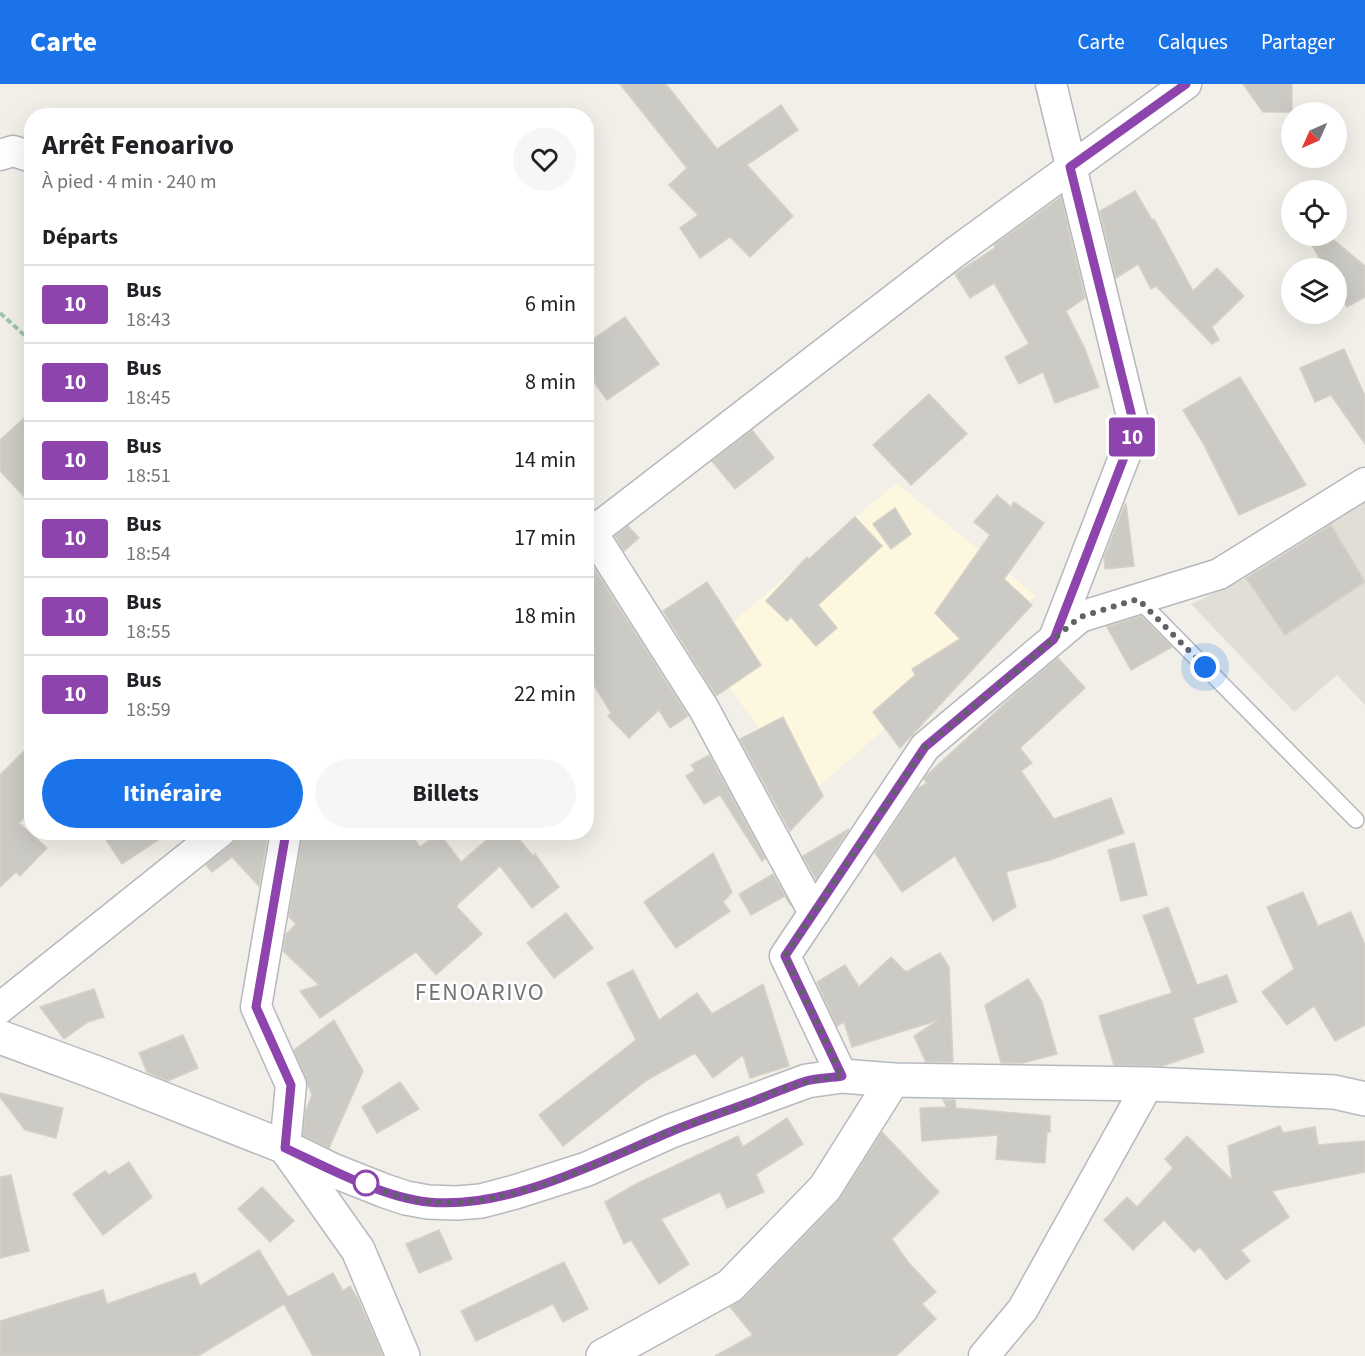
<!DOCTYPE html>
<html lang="fr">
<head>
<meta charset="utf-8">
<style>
	:root { --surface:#fff; --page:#f6f6f6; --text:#202124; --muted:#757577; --line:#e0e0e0; --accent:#1a73e8 }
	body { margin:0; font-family:"Source Sans 3",sans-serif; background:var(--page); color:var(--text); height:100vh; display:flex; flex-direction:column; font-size:22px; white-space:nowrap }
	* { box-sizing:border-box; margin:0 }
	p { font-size:20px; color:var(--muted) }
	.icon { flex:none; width:33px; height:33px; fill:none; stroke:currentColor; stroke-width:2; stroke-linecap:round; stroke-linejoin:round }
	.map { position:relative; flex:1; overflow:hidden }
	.drawer { position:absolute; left:24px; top:24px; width:570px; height:732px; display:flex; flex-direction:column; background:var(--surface); border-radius:24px; box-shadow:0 6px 24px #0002 }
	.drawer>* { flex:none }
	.badge { padding:0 12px; border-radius:4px; font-size:21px; line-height:39px }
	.needle { width:39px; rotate:225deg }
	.fabs { position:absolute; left:1281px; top:18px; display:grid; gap:12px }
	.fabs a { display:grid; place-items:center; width:66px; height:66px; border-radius:50%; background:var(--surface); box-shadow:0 6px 24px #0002; font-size:30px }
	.you { position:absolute; width:30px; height:30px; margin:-15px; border:4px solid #fff; border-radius:50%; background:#1a73e8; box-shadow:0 0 0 9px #1a73e833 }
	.map>.badge { position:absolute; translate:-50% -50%; box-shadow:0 0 0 3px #fff }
	h2 { padding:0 18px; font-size:22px; line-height:54px }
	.round { display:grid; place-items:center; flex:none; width:63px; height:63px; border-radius:32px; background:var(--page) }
	.headline { display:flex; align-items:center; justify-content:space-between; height:102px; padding:0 18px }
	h1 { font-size:28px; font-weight:700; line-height:45px }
	.primary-button { display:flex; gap:12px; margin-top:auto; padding:12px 18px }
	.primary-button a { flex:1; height:69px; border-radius:36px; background:var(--accent); color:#fff; font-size:24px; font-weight:700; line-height:69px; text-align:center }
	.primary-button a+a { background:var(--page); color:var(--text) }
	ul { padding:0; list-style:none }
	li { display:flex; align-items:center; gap:18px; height:78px; padding:0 18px; border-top:2px solid var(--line) }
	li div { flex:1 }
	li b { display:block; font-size:22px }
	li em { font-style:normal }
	li .badge { min-width:66px; font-weight:700; text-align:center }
	header { display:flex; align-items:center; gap:36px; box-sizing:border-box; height:84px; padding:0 30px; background:var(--accent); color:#fff }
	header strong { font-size:28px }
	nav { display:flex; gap:33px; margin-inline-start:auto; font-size:21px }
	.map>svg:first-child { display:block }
	.commercial { fill:#fef7e0 }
	.education { fill:#e1ded6 }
	.building { fill:#cccac5; stroke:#d6d1c6; stroke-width:1.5 }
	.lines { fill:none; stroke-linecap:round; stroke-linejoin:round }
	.lane-casing { stroke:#b5b8bc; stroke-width:18 }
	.street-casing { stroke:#b5b8bc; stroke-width:33 }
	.secondary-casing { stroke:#b6babf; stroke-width:36 }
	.path { stroke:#9cc7a9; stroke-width:4; stroke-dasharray:6 3; stroke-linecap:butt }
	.lane { stroke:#fff; stroke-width:15 }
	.street { stroke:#fff; stroke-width:30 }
	.secondary { stroke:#fff; stroke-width:33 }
	.line-casing { stroke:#fff; stroke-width:14 }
	.line { stroke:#8e44ad; stroke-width:9 }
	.walk { stroke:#5f6368; stroke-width:6; stroke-dasharray:0 10.8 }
	.stop-dot { fill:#fff; stroke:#8e44ad; stroke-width:3 }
	.labels { text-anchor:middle; stroke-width:5; stroke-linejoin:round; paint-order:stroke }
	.quarter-label { font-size:24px; letter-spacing:1.5px; fill:#70757a; stroke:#fff }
</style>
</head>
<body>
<header>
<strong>Carte</strong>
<nav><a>Carte</a><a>Calques</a><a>Partager</a></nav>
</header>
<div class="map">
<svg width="1365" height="1272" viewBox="0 0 1365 1272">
	<rect width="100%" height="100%" fill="#f1efe8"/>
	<!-- commercial -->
	<polygon class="commercial" points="896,399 1036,512 807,713 702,564"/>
	<!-- education -->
	<polygon class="education" points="1365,415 1365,621 1337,591 1294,628 1191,520 1259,488"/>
	<!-- building -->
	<g class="building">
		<polygon points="620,0 666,0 717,65 781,21 798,46 747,81 793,132 750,173 730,153 700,174 680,144 698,131 669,101 687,84"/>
		<polygon points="1243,0 1292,0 1292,28 1263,28"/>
		<polygon points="1135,107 1152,136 1154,135 1193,207 1217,184 1244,212 1212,243 1219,256 1212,260 1156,202 1151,205 1138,180 1116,194 1100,127"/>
		<polygon points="1061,113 1085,214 1066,227 1084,263 1099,303 1055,319 1043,288 1019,300 1005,273 1029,260 994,199 970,214 955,190 995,164 994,161"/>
		<polygon points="1307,152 1329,152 1365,182 1365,213 1347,223 1336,205 1336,184 1325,184"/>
		<polygon points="625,233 659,280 607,316 586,287 586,260"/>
		<polygon points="1344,265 1365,312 1365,360 1331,311 1315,318 1300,284"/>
		<polygon points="1240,293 1306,401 1239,431 1203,359 1183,326"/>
		<polygon points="929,310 967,350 911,401 873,361"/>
		<polygon points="32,327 32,421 0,387 0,356"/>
		<polygon points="752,346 774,374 735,405 712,377"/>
		<polygon points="997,411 1011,423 1014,418 1044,439 1004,495 1032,521 900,664 873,628 915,591 912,585 960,555 935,529 990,451 974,438"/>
		<polygon points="1125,420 1126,420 1134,482 1105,485 1104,474"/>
		<polygon points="895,424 911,450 891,465 873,440"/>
		<polygon points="855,433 882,462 818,521 837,544 816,562 791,533 787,537 766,517 807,473 809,475"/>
		<polygon points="1331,441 1365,498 1285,551 1246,494"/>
		<polygon points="628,442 639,454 624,467 615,452"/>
		<polygon points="586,472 688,632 670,644 659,626 629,654 608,632 611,629 586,588"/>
		<polygon points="707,498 761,581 716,612 663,527"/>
		<polygon points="1141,532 1172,563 1131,586 1107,543"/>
		<polygon points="1058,574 1085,604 1020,664 1032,679 1021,687 1054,735 1111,714 1124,749 1050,776 1006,788 1016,823 993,837 955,772 902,808 875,769 918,704 927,699 924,695 927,691 1014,611"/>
		<polygon points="783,633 823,712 790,747 740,655"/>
		<polygon points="32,659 32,726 19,739 47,764 20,792 16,788 0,803 0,691"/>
		<polygon points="709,671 765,774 762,777 720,711 704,720 686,692 695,686 691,681"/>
		<polygon points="849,745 816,795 803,772"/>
		<polygon points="101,748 170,748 122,780"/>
		<polygon points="237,748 268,748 259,802 232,773 212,788 206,781 231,761 236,755"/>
		<polygon points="303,748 409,748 420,763 439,749 461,778 496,748 513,748 533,772 535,770 559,803 532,824 500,782 456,822 482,850 436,891 416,868 320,934 300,907 319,901 283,867 286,850 296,840 289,833"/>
		<polygon points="1134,759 1147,811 1121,817 1108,766"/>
		<polygon points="713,769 732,808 723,818 730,827 676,864 644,818"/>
		<polygon points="773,790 791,822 785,812 751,831 739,810"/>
		<polygon points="1303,808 1318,842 1351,828 1365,861 1365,941 1335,957 1314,922 1287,941 1262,908 1294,885 1267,823"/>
		<polygon points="1168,823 1197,901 1227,891 1237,918 1193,934 1204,968 1162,982 1114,981 1099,932 1172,909 1143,832"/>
		<polygon points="566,829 593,864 554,894 527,859"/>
		<polygon points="940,869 949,883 953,978 926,978 914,952 939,936 852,963 844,938 837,942 817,898 845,881 859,903 891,873 906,888"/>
		<polygon points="633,886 659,936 697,909 712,930 763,900 789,982 750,994 743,971 713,994 695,969 647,996 563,1062 539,1031 636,956 607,899"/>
		<polygon points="1028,895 1042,918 1057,970 1023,979 1001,979 985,921"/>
		<polygon points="94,905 104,933 88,938 64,955 40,923"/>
		<polygon points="334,936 363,987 329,1064 303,1051 306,1026 312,1011 294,966"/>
		<polygon points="183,951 198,984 168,997 147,988 139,969"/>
		<polygon points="400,998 419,1025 377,1049 362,1023"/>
		<polygon points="0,1009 63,1024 56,1054 25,1046 0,1013"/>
		<polygon points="943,1016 955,1016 956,1024 1050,1032 1050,1048 1047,1048 1045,1079 996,1075 998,1051 922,1057 920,1024 947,1023"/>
		<polygon points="787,1034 803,1060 756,1090 764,1108 727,1124 720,1108 661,1135 689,1180 659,1200 631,1156 624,1160 605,1118 636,1100 738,1052 743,1063"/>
		<polygon points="1280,1042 1283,1049 1315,1043 1318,1061 1365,1057 1365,1088 1272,1107 1289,1133 1241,1166 1250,1177 1226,1196 1200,1163 1194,1168 1164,1136 1133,1166 1104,1136 1127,1113 1137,1123 1173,1084 1165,1075 1187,1052 1232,1096 1228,1062"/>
		<polygon points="882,1048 939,1108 892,1155 908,1178 936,1208 922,1220 936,1235 896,1272 715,1272 753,1251 730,1223 743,1215 838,1117"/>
		<polygon points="129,1078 152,1113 103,1151 73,1110 105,1087 109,1091"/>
		<polygon points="11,1091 29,1167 0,1174 0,1093"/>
		<polygon points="262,1103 294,1137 270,1158 238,1125"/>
		<polygon points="439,1146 452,1175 419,1189 406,1160"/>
		<polygon points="259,1166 288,1213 333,1189 343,1207 350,1202 357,1213 383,1272 313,1272 284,1220 198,1272 0,1272 0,1237 103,1206 107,1220 195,1189 200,1202"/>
		<polygon points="564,1178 588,1225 563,1238 553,1220 476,1257 461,1227"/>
	</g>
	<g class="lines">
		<defs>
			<polyline id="lane" points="1138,515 1356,736"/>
			<g id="street">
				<polyline points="1051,0 1135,345 1055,552"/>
				<polyline points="0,71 13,67 32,73"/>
				<polyline points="586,439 704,625 814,829"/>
				<polyline points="586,453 954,169 1186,0"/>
				<polyline points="0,924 220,748"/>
				<polyline points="842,992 785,872 925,663 1080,533 1219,490 1365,399"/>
				<polyline points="285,1063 291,1001 256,923 286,748"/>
				<polyline points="984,1272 1023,1225 1148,1000"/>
			</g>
			<g id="secondary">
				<polyline points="0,953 105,992 285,1063 332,1086 385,1107 406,1114 428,1118 457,1119 481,1117 515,1108 587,1085 671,1047 807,997 842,992 893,996 1148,1000 1334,1008 1365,1015"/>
				<polyline points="288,1067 358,1166 403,1272"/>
				<polyline points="603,1272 730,1202 825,1104 893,996"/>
			</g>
		</defs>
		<!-- lane casing -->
		<use href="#lane" class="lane-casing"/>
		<!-- street casing -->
		<use href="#street" class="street-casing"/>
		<!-- secondary casing -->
		<use href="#secondary" class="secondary-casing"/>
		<!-- path -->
		<polyline class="path" points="0,229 32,258"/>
		<!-- lane -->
		<use href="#lane" class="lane"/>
		<!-- street -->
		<use href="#street" class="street"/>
		<!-- secondary -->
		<use href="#secondary" class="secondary"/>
	</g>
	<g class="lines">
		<defs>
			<path id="line" d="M 286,748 L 256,923 L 291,1001 L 285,1064 C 326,1083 384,1114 428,1118 C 508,1126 598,1078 670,1048 C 696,1037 724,1028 751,1018 C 769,1011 788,1003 806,997 C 818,994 831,994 842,992 L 785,872 L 925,663 L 1054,555 L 1135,345 L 1070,83 L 1186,0"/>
		</defs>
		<!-- line casing -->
		<use href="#line" class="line-casing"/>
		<!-- line -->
		<use href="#line" class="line"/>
		<!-- walk -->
		<path class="walk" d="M 366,1099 C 464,1151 578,1087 669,1048 C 692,1038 715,1031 738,1023 C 760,1014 783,1004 806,998 C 818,994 831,994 842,992 L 785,872 L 925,663 L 1080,533 L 1138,515 L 1205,583"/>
	</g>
	<!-- markers -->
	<circle class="stop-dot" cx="366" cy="1099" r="12"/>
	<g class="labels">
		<!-- quarter labels -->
		<g class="quarter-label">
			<text x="480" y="916">FENOARIVO</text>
		</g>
	</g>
</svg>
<div class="fabs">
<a><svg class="needle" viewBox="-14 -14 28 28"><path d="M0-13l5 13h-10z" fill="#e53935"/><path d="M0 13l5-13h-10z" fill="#757577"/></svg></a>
<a><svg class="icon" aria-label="locate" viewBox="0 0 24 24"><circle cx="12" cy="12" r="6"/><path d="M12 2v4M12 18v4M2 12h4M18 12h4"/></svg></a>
<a><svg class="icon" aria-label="layers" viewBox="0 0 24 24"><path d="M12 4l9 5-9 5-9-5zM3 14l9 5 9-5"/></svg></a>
</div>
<div class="you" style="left:1205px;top:583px"></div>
<b class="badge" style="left:1132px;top:353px;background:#8e44ad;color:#fff">10</b>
<section class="drawer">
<div class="headline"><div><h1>Arrêt Fenoarivo</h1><p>À pied · 4 min · 240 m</p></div><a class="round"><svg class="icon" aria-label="heart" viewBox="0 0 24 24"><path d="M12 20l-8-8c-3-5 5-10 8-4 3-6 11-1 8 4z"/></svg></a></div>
<h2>Départs</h2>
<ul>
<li><span class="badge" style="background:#8e44ad;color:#fff">10</span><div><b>Bus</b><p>18:43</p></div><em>6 min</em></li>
<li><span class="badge" style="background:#8e44ad;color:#fff">10</span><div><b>Bus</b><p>18:45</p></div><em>8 min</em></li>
<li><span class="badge" style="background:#8e44ad;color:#fff">10</span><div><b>Bus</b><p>18:51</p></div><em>14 min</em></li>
<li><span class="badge" style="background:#8e44ad;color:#fff">10</span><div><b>Bus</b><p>18:54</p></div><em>17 min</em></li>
<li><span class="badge" style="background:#8e44ad;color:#fff">10</span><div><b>Bus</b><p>18:55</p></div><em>18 min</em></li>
<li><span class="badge" style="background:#8e44ad;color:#fff">10</span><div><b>Bus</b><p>18:59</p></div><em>22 min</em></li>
</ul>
<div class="primary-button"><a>Itinéraire</a><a>Billets</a></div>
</section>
</div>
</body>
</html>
